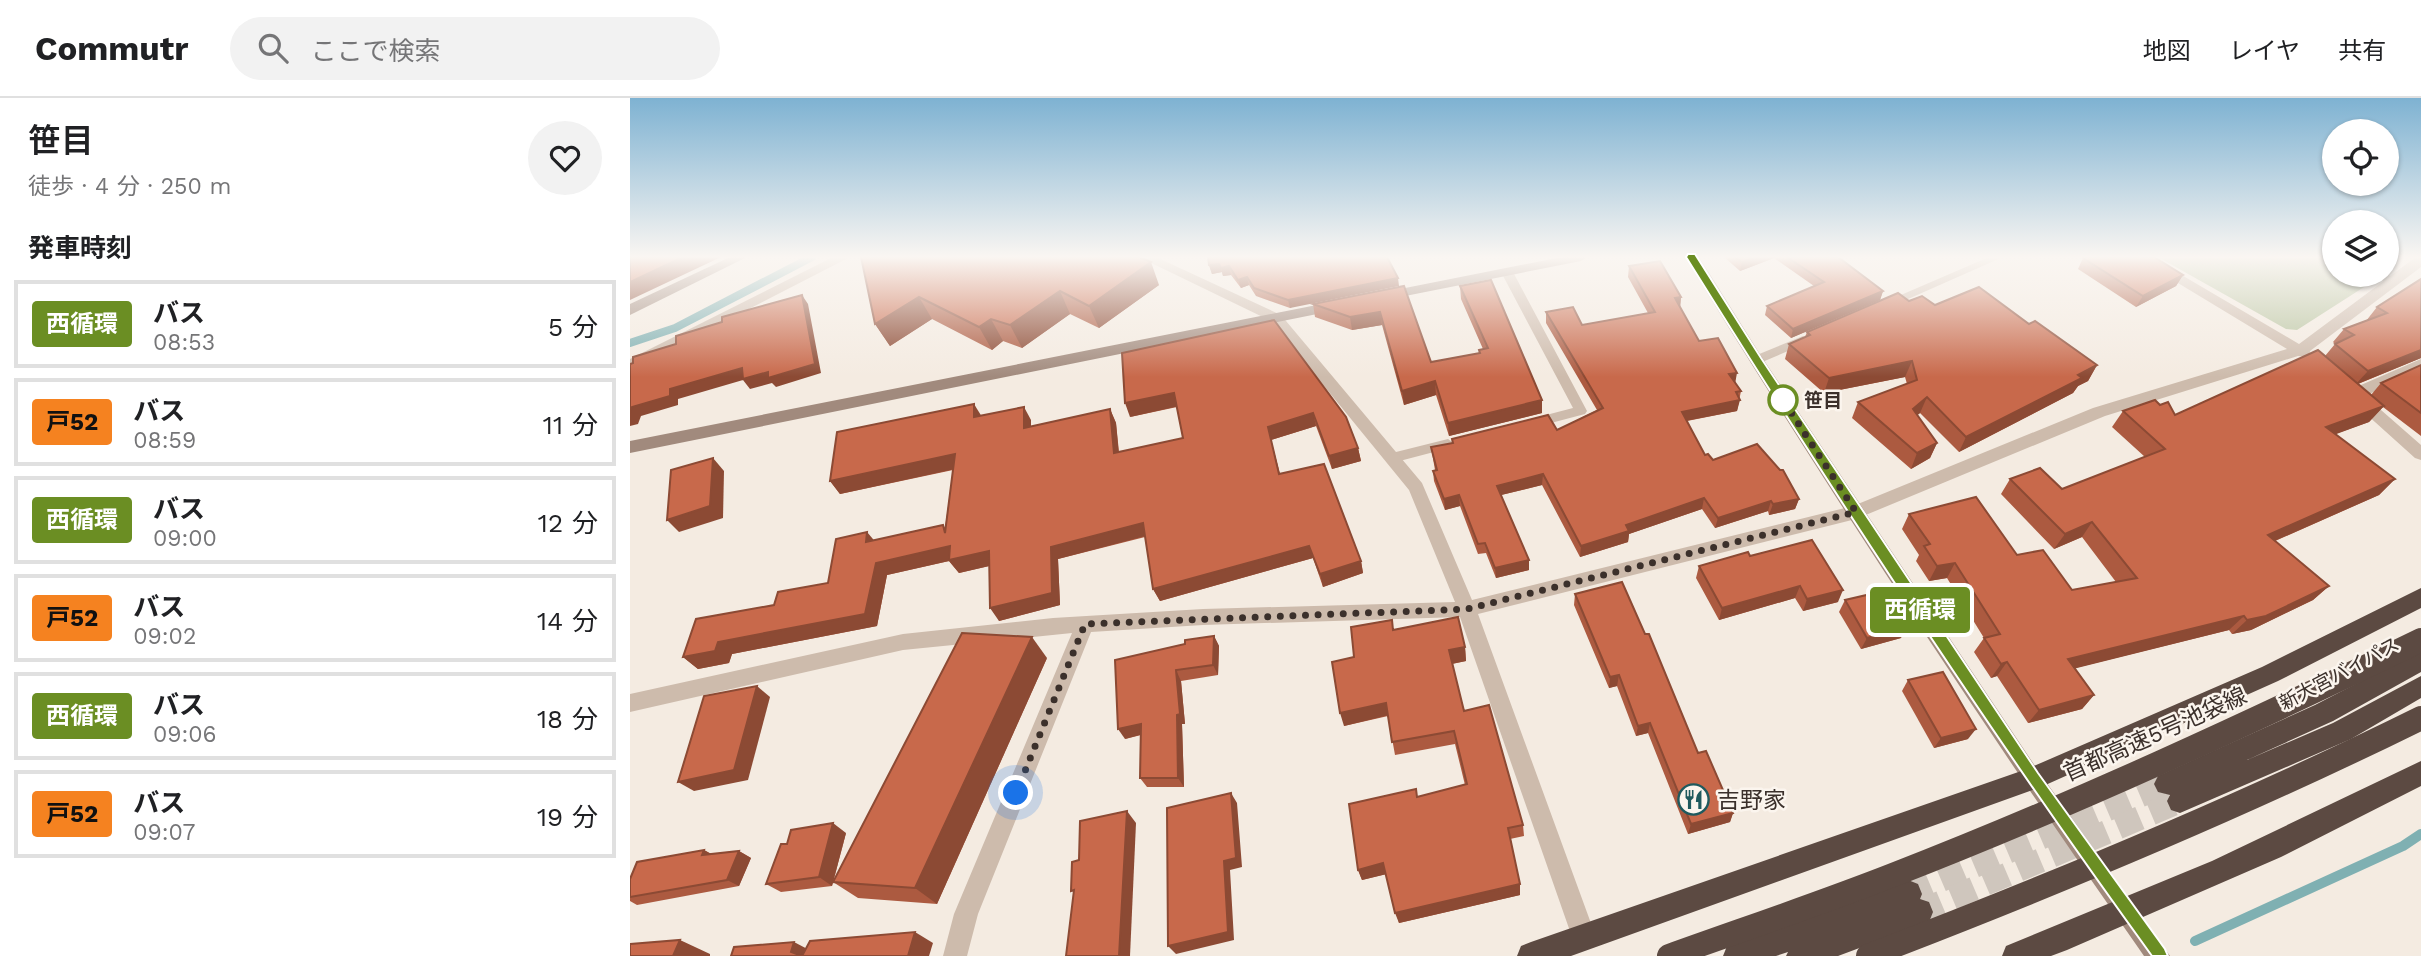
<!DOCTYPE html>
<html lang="ja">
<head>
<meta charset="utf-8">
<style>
	:root { --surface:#fff; --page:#f2f2f2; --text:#202124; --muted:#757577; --line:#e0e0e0 }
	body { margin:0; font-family:"Work Sans","Noto Sans JP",sans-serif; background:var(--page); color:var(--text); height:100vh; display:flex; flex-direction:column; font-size:26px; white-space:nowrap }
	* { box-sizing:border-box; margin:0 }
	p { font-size:23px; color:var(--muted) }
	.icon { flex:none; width:38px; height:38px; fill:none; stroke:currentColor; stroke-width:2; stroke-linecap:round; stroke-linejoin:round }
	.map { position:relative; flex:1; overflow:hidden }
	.drawer { display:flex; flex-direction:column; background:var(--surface); width:630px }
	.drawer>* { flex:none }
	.badge { padding:0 14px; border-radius:5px; font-size:24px; line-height:46px }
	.fabs { position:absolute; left:1692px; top:21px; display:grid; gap:14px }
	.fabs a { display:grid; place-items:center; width:77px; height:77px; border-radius:50%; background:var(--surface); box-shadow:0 2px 5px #0004; font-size:35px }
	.you { position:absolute; width:35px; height:35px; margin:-18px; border:5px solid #fff; border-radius:50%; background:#1a73e8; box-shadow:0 0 0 10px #1a73e833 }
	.map>.badge { position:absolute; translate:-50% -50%; box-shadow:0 0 0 4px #fff }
	h2 { padding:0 28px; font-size:26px; line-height:63px }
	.round { display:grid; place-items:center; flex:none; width:74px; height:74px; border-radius:37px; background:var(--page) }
	.summary { display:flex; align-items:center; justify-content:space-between; height:119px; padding:0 28px }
	h1 { font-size:33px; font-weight:600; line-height:52px }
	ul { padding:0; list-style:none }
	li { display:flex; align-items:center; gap:21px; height:88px; margin:0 14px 10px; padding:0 14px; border:4px solid var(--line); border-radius:0px }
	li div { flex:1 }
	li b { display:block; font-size:26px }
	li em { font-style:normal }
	li .badge { min-width:77px; font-weight:700; text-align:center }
	header { display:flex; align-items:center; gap:42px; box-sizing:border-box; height:98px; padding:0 35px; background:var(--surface); border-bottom:2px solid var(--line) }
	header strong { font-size:33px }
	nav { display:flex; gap:38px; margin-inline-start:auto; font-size:24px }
	.search { width:490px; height:63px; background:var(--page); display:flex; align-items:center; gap:18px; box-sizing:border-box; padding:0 24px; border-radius:38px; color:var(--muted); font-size:26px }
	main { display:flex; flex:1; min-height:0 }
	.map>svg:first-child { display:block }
	.green { fill:#b8c4a0 }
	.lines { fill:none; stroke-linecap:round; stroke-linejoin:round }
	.stream-far1 { stroke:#7fb0b2; stroke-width:8 }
	.stream { stroke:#7fb0b2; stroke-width:10 }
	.highway-tunnel { stroke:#cfc6bd; stroke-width:24; stroke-dasharray:24 12; stroke-linecap:butt }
	.lane { fill:#cdbbac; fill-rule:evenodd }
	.street { fill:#cdbbac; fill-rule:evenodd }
	.secondary { fill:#a18a7d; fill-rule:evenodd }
	.highway { fill:#5c4a42; fill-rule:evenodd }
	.highway-bridge { stroke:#5c4a42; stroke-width:24 }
	.wall { fill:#ac5a40 }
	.shaded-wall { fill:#8c4a34 }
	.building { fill:#c8694b; stroke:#8c4a34; stroke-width:2 }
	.line { fill:#6b8e23; stroke:#fff; stroke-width:2 }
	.walk { stroke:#3b302b; stroke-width:7; stroke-dasharray:0 12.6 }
	.stop-dot { fill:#fff; stroke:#6b8e23; stroke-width:3.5 }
	.labels { text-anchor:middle; stroke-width:5; stroke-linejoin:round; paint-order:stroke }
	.stop-label { font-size:19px; font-weight:bold; fill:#3b302b; stroke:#fbf5ee; text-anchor:start }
	.street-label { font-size:19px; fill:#3b302b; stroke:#fbf5ee }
	.near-street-label { font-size:23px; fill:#3b302b; stroke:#fbf5ee }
	.near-poi-label { font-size:23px; fill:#3b302b; stroke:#fbf5ee; text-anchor:start }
</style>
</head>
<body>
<header>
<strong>Commutr</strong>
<div class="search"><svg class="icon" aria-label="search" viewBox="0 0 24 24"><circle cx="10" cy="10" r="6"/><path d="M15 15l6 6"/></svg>ここで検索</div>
<nav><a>地図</a><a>レイヤ</a><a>共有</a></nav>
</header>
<main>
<section class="drawer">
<div class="summary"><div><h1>笹目</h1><p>徒歩 · 4 分 · 250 m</p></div><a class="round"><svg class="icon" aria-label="heart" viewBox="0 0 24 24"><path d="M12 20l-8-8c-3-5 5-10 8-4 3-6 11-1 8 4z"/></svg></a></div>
<h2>発車時刻</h2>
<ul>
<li><span class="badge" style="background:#6b8e23;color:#fff">西循環</span><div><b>バス</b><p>08:53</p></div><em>5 分</em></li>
<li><span class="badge" style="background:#f58220;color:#111">戸52</span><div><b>バス</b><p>08:59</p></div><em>11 分</em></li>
<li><span class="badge" style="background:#6b8e23;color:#fff">西循環</span><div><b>バス</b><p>09:00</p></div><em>12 分</em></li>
<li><span class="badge" style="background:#f58220;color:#111">戸52</span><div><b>バス</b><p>09:02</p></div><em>14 分</em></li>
<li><span class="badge" style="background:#6b8e23;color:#fff">西循環</span><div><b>バス</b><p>09:06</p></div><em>18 分</em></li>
<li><span class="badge" style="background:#f58220;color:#111">戸52</span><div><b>バス</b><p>09:07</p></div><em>19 分</em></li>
</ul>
</section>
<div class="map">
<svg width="1791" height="858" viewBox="0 0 1791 858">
	<rect width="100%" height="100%" fill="#f4ebe1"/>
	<!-- green -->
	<polygon class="green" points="1528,159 1704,159 1704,177 1740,177 1745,182 1667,232 1656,231"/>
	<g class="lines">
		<!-- stream-far1 -->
		<polyline class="stream-far1" points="0,245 45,230 182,159"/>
		<!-- stream -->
		<polyline class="stream" points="1565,843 1773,748 1791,736"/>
		<!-- highway-tunnel -->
		<g class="highway-tunnel">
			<polyline points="1278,796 1537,686"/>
			<polyline points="1289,814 1550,703"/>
		</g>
		<!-- lane -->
		<g class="lane">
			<polygon points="1359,159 1373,159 1260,209 1252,209 1250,206"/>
			<polygon points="877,171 883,174 957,313 955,316 902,330 896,325 897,322 943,310 871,174"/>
			<polygon points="1757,176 1765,181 1765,185 1757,185 1744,177"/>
			<polygon points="1173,238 1179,242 1177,245 1130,265 1126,266 1120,262 1122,259"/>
			<polygon points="818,341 825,346 823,349 762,365 755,360 762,355"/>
		</g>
		<!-- street -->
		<g class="street">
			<polygon points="203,159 220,159 0,272 0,261"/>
			<polygon points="509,159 526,159 651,217 792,385 842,502 1223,408 1463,310 1657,251 1505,159 1521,159 1669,246 1786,159 1791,159 1791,169 1680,253 1679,259 1668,258 1475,318 1226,421 848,516 966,839 962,847 954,851 946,847 942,839 830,519 573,527 461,534 348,816 337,858 313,858 324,816 442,535 273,552 0,614 0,596 273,536 423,520 573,511 825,504 779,392 641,223"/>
			<polygon points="1791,261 1791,272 1735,298 1791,347 1791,362 1785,360 1715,297 1717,293"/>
		</g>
		<!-- secondary -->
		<g class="secondary">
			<polygon points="100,159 117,159 0,217 0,206"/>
			<polygon points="932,159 958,159 951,163 755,202 748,198 755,194"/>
			<path d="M 1055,159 L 1069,159 L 1131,258 L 1409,674 L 1540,858 L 1514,858 C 1354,630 1201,396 1055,159 Z"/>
			<polygon points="707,203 712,205 712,211 0,355 0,343"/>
		</g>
		<!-- highway -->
		<g class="highway">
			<polygon points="1791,490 1791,510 1648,583 1411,689 941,858 887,858 891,848 901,844 1397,671 1632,569"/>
			<polygon points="1791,552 1791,574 1703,623 1617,662 1703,625 1791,578 1791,600 1721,641 1550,715 1541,712 1537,703 1540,697 1528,694 1524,686 1528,678 1685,607"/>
			<polygon points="1791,663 1791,688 1651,759 1437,852 1421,858 1372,858 1376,848 1582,763"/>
			<polygon points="1278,782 1288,786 1292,796 1290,801 1299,804 1303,814 1299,824 1208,858 1156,858 1158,854 1146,858 1093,858 1097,848 1107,844"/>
		</g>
		<!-- highway-bridge -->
		<g class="highway-bridge">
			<path d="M 1039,858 C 1114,831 1189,806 1263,777 C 1443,707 1618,626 1791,542"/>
			<path d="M 1238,858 C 1426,786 1611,709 1791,620"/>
		</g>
	</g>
	<!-- wall -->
	<g class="wall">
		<polygon points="231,159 529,187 469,230 440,216 392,250 373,243 362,252 302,221 260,248 245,226"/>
		<polygon points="757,159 660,210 626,198 619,187 611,190 601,177 593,178 592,174 582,176 579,167"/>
		<polygon points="1094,159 1208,159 1253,193 1250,202 1161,240 1135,217 1137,208 1184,188 1144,160 1110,173"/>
		<polygon points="1453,160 1553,177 1546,188 1506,209 1448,171"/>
		<polygon points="999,168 1051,199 1050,209 1069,243 1111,293 1107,313 1057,323 1075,357 1083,362 1169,401 1165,411 1139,417 1138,413 1085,430 1072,411 999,436 998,444 950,459 912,387 871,397 899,462 899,472 866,480 856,455 848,456 830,408 815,412 804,383 803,373 805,372 801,349 823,345 822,341 927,332 967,312 916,225 916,214 952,227 1018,215 998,179"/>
		<polygon points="1791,181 1791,260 1728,286 1741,297 1751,285 1791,267 1791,338 1753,309 1739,324 1705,336 1765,381 1749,397 1645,443 1699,488 1683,502 1621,532 1602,536 1599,532 1445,570 1464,597 1452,611 1398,625 1367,578 1361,580 1344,554 1354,540 1317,480 1299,483 1286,463 1289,457 1272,431 1279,416 1387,457 1442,492 1486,484 1452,439 1424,451 1371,396 1380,381 1432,391 1515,359 1482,329 1493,313 1530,307 1545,317 1695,258 1705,246 1703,244 1714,231 1736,223 1747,209"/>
		<polygon points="774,188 801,264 849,255 849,252 853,251 831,201 830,188 912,302 912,315 819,338 806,297 774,307 752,227 722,232 685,219 683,206"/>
		<polygon points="1279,203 1399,226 1467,267 1458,283 1448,288 1443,295 1329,354 1290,315 1287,317 1307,345 1300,360 1281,371 1222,320 1228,304 1277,286 1275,279 1194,295 1155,261 1159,246 1175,239 1177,234"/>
		<polygon points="644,222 728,350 731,363 702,371 686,328 641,342 650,376 731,463 733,475 693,489 683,460 530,503 523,491 515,439 428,461 430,507 369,523 359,468 329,475 319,463 257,477 247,528 102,556 99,565 68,571 53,559 144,507 198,485 244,442 315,430 323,372 210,396 200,383 352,318 401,322 401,329 480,311 486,325 489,354 553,340 547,309 500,319"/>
		<polygon points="1120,458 1208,504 1173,513 1165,500 1089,522 1066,480 1069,468"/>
		<polygon points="945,496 1068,655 1103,715 1100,724 1058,736 1018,635 1006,638 987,588 979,590 944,507"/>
		<polygon points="1215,502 1271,540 1231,551 1209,514"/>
		<polygon points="764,532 835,549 836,563 822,566 834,613 893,727 894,738 880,741 890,786 890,797 769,825 756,776 732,782 728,772 787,699 835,687 825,646 765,657 758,618 714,628 724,559"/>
		<polygon points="584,538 589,548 588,577 551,583 555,626 552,626 554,689 517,689 510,680 511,637 495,641 555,546"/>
		<polygon points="417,560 307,806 228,800 203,784"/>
		<polygon points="1278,582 1338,641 1304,650 1272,593"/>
		<polygon points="216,735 202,788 151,794 136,786"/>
		<polygon points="74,752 81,756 109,753 121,760 109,788 7,807 0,803 0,781"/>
	</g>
	<!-- shaded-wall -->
	<g class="shaded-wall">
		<polygon points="53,159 91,159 0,202 0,184"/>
		<polygon points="1127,159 1145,159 1144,160 1110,173 1112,164"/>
		<polygon points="521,164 529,187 469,230 459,208"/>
		<polygon points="589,166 592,174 582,176 579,167"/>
		<polygon points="599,168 601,177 593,178 591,170"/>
		<polygon points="1553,177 1546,188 1506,209 1513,198"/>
		<polygon points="617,179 619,187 611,190 608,182"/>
		<polygon points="768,180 769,188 660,210 658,202"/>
		<polygon points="430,193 440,216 392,250 380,227"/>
		<polygon points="1253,193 1250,202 1161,240 1163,231"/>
		<polygon points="172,197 178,206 191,275 146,289 142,285 120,291 113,282 48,301 48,307 11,318 8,326 0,328 0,315 2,309 40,291"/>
		<polygon points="289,199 302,221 260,248 245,226"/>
		<polygon points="1051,199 1050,210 1045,200"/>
		<polygon points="750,214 752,227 722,232 720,219"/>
		<polygon points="361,221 373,243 362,252 349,229"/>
		<polygon points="1791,252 1791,260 1725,287 1738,273"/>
		<polygon points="1282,263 1275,279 1194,295 1199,280"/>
		<polygon points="1467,267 1458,283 1448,288 1443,295 1329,354 1336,339"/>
		<polygon points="1107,275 1105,286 1099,276"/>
		<polygon points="805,283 806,297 774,307 772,293"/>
		<polygon points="544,295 549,308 500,319 495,305"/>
		<polygon points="1297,299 1290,315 1276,326 1283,311"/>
		<polygon points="912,302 912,315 819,338 818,325"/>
		<polygon points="1110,302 1107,313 1050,324 1052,314"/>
		<polygon points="344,306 352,319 344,319"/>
		<polygon points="1754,308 1739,324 1682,345 1696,329"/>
		<polygon points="394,309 401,322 401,343 394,330"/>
		<polygon points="480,311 486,325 490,369 484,355"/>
		<polygon points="683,315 686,328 641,342 653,389 638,329"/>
		<polygon points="1307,345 1300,360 1281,371 1287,355"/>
		<polygon points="728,350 731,363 702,371 699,358"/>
		<polygon points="325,356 334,369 210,396 200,383"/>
		<polygon points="83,360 94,373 93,420 49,434 37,422"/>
		<polygon points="913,376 912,387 867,398 867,388"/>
		<polygon points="1765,381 1749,397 1624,452 1638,437"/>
		<polygon points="829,397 830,408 815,412 814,401"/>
		<polygon points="1074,400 1072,411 999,436 998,444 950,459 951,448 996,427"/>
		<polygon points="1169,401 1165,411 1139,417 1143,406"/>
		<polygon points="1141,403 1138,413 1085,430 1088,420"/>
		<polygon points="1462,424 1452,439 1424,451 1435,436"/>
		<polygon points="513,425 519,437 428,461 430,507 369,523 360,510 421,449"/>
		<polygon points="237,434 248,447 236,444"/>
		<polygon points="320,448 359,453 368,466 329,475 319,463 257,477 247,528 102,556 99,565 68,571 53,559 88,544 246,465"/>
		<polygon points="679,448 683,460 530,503 523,491"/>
		<polygon points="899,462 899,472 866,480 865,470"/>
		<polygon points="731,463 733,475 693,489 690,476"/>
		<polygon points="1325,465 1317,480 1299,483 1307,468"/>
		<polygon points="1170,488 1165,500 1089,522 1092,510"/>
		<polygon points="1699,488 1683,502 1621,532 1602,536 1617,522"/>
		<polygon points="1213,492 1208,504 1173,513 1177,501"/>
		<polygon points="1614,518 1599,532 1427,575 1438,561"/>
		<polygon points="1277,529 1271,540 1231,551 1237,540"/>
		<polygon points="584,538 589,548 588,577 583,567"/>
		<polygon points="402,539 417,560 307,806 285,790"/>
		<polygon points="835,549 836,563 821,566 819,552"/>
		<polygon points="1377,564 1367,578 1361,580 1371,566"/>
		<polygon points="546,572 551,583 555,626 552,626 554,689 548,680"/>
		<polygon points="989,577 987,588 979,590 980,579"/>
		<polygon points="127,588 140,599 118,682 64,693 48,684"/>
		<polygon points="1464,597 1452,611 1398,625 1409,612"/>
		<polygon points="756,605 759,617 714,628 710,615"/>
		<polygon points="1020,625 1018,635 1006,638 1008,628"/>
		<polygon points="511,626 517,635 495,641 488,631"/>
		<polygon points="1346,631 1338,641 1304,650 1311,640"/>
		<polygon points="601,695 607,705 612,769 600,772 604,842 546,856 538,848 594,763"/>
		<polygon points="497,713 506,725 500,858 489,858"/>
		<polygon points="1103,715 1100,724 1058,736 1061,726"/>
		<polygon points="203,725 216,735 202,788 189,779"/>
		<polygon points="74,752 87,759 72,757"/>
		<polygon points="109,753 121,760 109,788 97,782"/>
		<polygon points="753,765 757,776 732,782 728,772"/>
		<polygon points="890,786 890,797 769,825 765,815"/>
		<polygon points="285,834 303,845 299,858 278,858"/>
		<polygon points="50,842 80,856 80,858 43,858"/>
		<polygon points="164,844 185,855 170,858 161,854"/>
	</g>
	<!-- building -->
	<g class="building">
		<polygon points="0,159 53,159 0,184"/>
		<polygon points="231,159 509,159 521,164 459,208 430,193 380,227 361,221 349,229 289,199 245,226"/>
		<polygon points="578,159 757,159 768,180 658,202 624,190 617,179 608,182 599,168 591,170 589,166 579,167"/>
		<polygon points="1105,159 1127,159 1112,164"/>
		<polygon points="1157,159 1208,159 1253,193 1163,231 1137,208 1194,184"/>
		<polygon points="1456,159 1524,159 1553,177 1513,198 1453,160"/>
		<polygon points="1030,163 1051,199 1045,200 1069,243 1088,240 1107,275 1099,276 1111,293 1106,294 1110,302 1052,314 1075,357 1078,356 1083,362 1127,346 1150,372 1153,372 1169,401 1143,406 1141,403 1088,420 1074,400 996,427 999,433 951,448 913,376 867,388 899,462 865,470 855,445 848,446 829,397 814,401 803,373 807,372 801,349 823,345 822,341 918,317 927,332 973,310 916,214 943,209 952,227 1025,214 999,168"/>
		<polygon points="1791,181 1791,252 1738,273 1705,246 1724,237 1714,231 1757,215 1747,209"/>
		<polygon points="861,182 912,302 818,325 805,283 772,293 750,214 720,219 683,206 774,188 801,264 850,255 849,252 858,250 830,188"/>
		<polygon points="1349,189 1399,226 1405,223 1467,267 1448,277 1452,280 1336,339 1297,299 1283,311 1307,345 1287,355 1228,304 1287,282 1282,263 1199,280 1159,246 1180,237 1177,234 1268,195 1279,203 1292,198 1305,207"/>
		<polygon points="172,197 185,266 138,280 138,274 113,281 112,270 40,291 40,298 2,309 0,315 0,266 3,265 3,259 46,246 46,238 92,224 92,219"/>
		<polygon points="644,222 716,319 728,350 699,358 683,315 638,329 649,376 694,366 731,463 690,476 679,448 523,491 513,425 421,449 422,495 360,510 359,453 319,462 320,448 246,465 235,516 88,544 85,553 53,559 66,521 144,507 148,494 198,485 206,441 237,434 236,444 313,427 315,435 325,356 200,383 207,334 344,306 344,319 394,309 394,330 480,311 484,355 553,340 544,295 495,305 492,255"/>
		<polygon points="1688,252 1754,308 1696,329 1765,381 1638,437 1699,488 1636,518 1617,522 1614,518 1438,561 1464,597 1409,612 1377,564 1371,566 1354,540 1370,536 1325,465 1307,468 1294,448 1300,446 1279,416 1346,399 1387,457 1413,452 1442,492 1507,480 1462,424 1435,436 1380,381 1410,370 1432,391 1535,351 1493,313 1525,302 1530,307 1538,304 1545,317"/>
		<polygon points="1791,267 1791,315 1751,285"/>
		<polygon points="83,360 80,408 37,422 41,372"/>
		<polygon points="1182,442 1213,492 1177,501 1170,488 1092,510 1069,468 1118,454 1120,458"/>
		<polygon points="992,484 1015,536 1019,536 1068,655 1076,653 1103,715 1061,726 1020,625 1008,628 989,577 980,579 945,496"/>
		<polygon points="1254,493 1277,529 1237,540 1215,502"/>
		<polygon points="828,519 835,549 819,552 834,613 859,607 893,727 878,730 890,786 765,815 753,765 728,772 719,706 786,691 787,699 837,686 824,633 762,644 756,605 710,615 702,564 724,559 721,529 762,522 763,532"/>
		<polygon points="332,535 402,539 285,790 203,784"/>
		<polygon points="584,538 583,567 546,572 550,616 547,617 548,680 510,680 511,626 488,631 485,562 555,546 555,542"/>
		<polygon points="1313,574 1346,631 1311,640 1278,582"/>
		<polygon points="127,588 104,672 48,684 74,598"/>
		<polygon points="601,695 606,760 594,763 598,834 538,848 537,710"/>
		<polygon points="497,713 489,858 436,858 444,792 441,793 442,764 449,762 450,723"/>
		<polygon points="203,725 189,779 136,786 151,746 157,746 161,732"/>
		<polygon points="74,752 72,757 109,753 97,782 0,799 0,781 7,764"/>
		<polygon points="285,834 278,858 101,858 104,849 164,844 161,854 172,858 180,843"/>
		<polygon points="50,842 43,858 0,858 0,846"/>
	</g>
	<!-- sky -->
	<linearGradient id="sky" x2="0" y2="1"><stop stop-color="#7eb2d2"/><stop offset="0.57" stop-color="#faf6f2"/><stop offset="1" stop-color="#faf6f2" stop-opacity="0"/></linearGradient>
	<rect width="1791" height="279" fill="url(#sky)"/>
	<!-- line -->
	<path class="line" d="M 1058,156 L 1065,156 L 1131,260 L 1408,675 L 1535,851 L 1538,858 L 1522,858 C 1359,634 1205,398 1056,159 Z"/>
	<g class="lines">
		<!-- walk -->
		<polyline class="walk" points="386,695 455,526 837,511 1226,414 1153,302"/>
	</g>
	<!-- icons -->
	<defs>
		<symbol id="restaurant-ring" viewBox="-11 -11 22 22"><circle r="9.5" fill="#fbf5ee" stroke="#1f5a5e" stroke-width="1.5"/><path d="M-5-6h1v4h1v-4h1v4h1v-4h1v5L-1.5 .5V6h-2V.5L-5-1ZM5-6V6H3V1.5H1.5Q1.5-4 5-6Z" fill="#1f5a5e"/></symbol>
	</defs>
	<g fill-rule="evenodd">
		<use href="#restaurant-ring" x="1046" y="684" width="35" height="35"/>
	</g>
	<!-- markers -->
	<circle class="stop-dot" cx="1153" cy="302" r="14"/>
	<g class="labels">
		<!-- stop labels -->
		<g class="stop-label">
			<text x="1174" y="309">笹目</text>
		</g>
		<!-- street labels -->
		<g class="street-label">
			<text transform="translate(1709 575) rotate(-28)" y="7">新大宮バイパス</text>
		</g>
		<!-- near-street labels -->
		<g class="near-street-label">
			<text transform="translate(1525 636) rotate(-24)" y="8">首都高速5号池袋線</text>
		</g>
		<!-- near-poi labels -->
		<g class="near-poi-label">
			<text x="1087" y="710">吉野家</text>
		</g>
	</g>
</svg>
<div class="fabs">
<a><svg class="icon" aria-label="locate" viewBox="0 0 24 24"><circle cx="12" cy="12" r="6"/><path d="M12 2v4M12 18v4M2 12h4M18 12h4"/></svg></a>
<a><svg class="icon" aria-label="layers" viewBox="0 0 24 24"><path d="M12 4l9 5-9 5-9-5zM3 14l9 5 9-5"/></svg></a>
</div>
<div class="you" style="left:386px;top:695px"></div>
<b class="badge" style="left:1290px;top:512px;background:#6b8e23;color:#fff">西循環</b>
</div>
</main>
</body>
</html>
